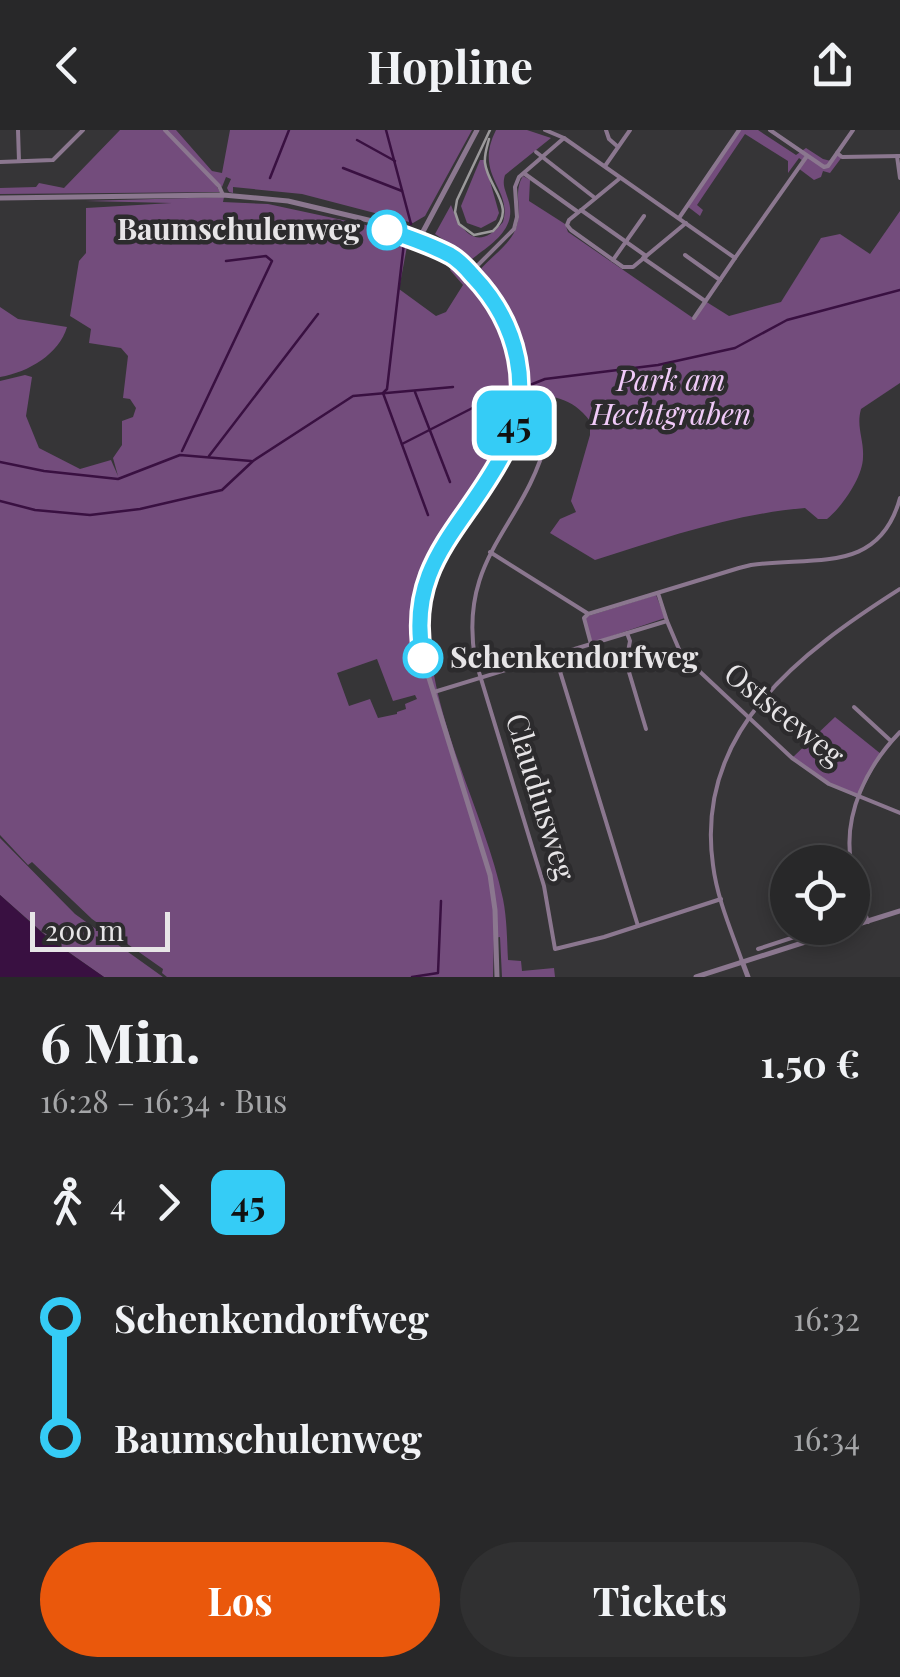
<!DOCTYPE html>
<html lang="de">
<head>
<meta charset="utf-8">
<style>
	:root { --surface:#282829; --page:#303031; --text:#f1f3f6; --muted:#a5a6a8; --line:#444446; --accent:#ea580c }
	body { margin:0; font-family:"Playfair Display",serif; background:var(--page); color:var(--text); height:100vh; display:flex; flex-direction:column; font-size:38px; white-space:nowrap }
	* { box-sizing:border-box; margin:0 }
	p { font-size:32px; color:var(--muted) }
	.icon { flex:none; width:55px; height:55px; fill:none; stroke:currentColor; stroke-width:2; stroke-linecap:round; stroke-linejoin:round }
	.map { position:relative; height:847px; overflow:hidden }
	.sheet { display:flex; flex-direction:column; background:var(--surface); flex:1 }
	.sheet>* { flex:none }
	.badge { padding:0 20px; border-radius:15px; font-size:35px; line-height:65px }
	.buttons { position:absolute; left:770px; top:715px; display:grid; gap:20px }
	.buttons a { display:grid; place-items:center; width:100px; height:100px; border-radius:50%; background:var(--surface); box-shadow:0 5px 15px #0003,0 0 0 2px var(--line); font-size:50px }
	.scale { position:absolute; left:30px; bottom:25px; width:140px; box-sizing:border-box; padding-left:10px; border:5px solid #e7e5e7; border-top:0; font-size:28px; line-height:35px; white-space:nowrap; color:#e7e5e7; -webkit-text-stroke:8px #2c2b2d; paint-order:stroke }
	.map>.badge { position:absolute; translate:-50% -50%; box-shadow:0 0 0 5px #fff }
	.legs { display:flex; align-items:center; gap:15px; height:110px; padding:0 40px; font-size:32px }
	.legs p { margin-inline-start:auto }
	.headline { display:flex; align-items:center; justify-content:space-between; height:170px; padding:0 40px }
	h1 { font-size:55px; font-weight:700; line-height:75px }
	.primary-button { display:flex; gap:20px; margin-top:auto; padding:20px 40px }
	.primary-button a { flex:1; height:115px; border-radius:60px; background:var(--accent); color:#fff; font-size:40px; font-weight:700; line-height:115px; text-align:center }
	.primary-button a+a { background:var(--page); color:var(--text) }
	ul { padding:0 40px; list-style:none }
	li { display:flex; align-items:center; gap:35px; height:120px; font-size:38px }
	li i { display:grid; place-items:center; width:15px; height:100%; margin:0 12px; background:currentColor }
	li i::after { content:''; width:25px; height:25px; margin:-12px; border:8px solid; border-radius:50%; background:var(--surface) }
	li p { margin-inline-start:auto }
	li:first-child i { background:linear-gradient(#0000 50%,currentColor 0) }
	li:last-child i { background:linear-gradient(currentColor 50%,#0000 0) }
	header { display:flex; justify-content:space-between; align-items:center; height:130px; padding:0 40px; background:var(--surface); font-size:45px; font-weight:700 }
	.map>svg:first-child { display:block }
	.green { fill:#734c7c; fill-rule:evenodd }
	.water { fill:#391041 }
	.lines { fill:none; stroke-linecap:round; stroke-linejoin:round }
	.stream { stroke:#391041; stroke-width:2.5 }
	.minor { stroke:#8b778f; stroke-width:4 }
	.tertiary { stroke:#8b778f; stroke-width:5 }
	.tram { stroke:#9b999b; stroke-width:2.5 }
	.line-1-casing { stroke:#fff; stroke-width:22 }
	.line-1 { stroke:#35ccf6; stroke-width:15 }
	.stop-1-dot { fill:#fff; stroke:#35ccf6; stroke-width:5 }
	.labels { text-anchor:middle; stroke-width:9; stroke-linejoin:round; paint-order:stroke }
	.stop-label { font-size:30px; font-weight:bold; fill:#e7e5e7; stroke:#2c2b2d; text-anchor:end }
	.park-label { font-size:30px; font-style:italic; fill:#f0caf8; stroke:#2c2b2d }
	.street-label { font-size:30px; fill:#e7e5e7; stroke:#2c2b2d }
</style>
</head>
<body>
<header><svg class="icon" aria-label="back" viewBox="0 0 24 24"><path d="M15 5l-7 7 7 7"/></svg>Hopline<svg class="icon" aria-label="share" viewBox="0 0 24 24"><path d="M12 15V3M7 8l5-5 5 5M5 13v7h14v-7"/></svg></header>
<div class="map">
<svg width="900" height="847" viewBox="0 0 900 847">
	<rect width="100%" height="100%" fill="#363537"/>
	<!-- green -->
	<g class="green">
		<polygon points="120,0 176,0 212,41 222,43 230,0 472,0 425,86 413,93 302,64 233,57 233,63 229,62 227,58 231,49 226,47 222,57 212,48 220,62 0,64 0,58 36,57 39,53 64,58"/>
		<path d="M 496,0 L 527,0 L 551,8 L 505,45 C 502,55 505,59 508,69 C 518,98 493,113 472,129 L 435,104 L 451,75 C 460,100 477,124 503,92 C 513,58 473,46 496,0 Z"/>
		<polygon points="739,0 758,0 796,25 806,18 823,29 831,31 837,23 842,27 830,43 823,41 821,47 814,50 798,38 803,31 799,28 788,43 788,31 745,4 697,75 703,80 700,86 687,76"/>
		<polygon points="480,30 484,30 499,83 496,90 481,98 467,93 461,76"/>
		<path d="M 523,46 L 530,50 L 529,71 L 565,94 L 568,102 L 693,188 L 705,171 L 729,186 L 781,172 L 821,108 L 840,104 L 870,124 L 900,81 L 900,253 L 861,279 C 856,297 864,309 863,327 C 863,347 842,377 827,389 L 818,389 L 805,378 C 733,384 665,408 595,430 L 550,403 L 560,389 L 576,382 L 571,371 L 590,305 L 590,291 C 572,267 551,265 525,265 C 523,277 523,291 519,302 C 496,358 442,399 432,461 C 415,564 482,670 503,769 C 507,789 507,810 508,830 L 521,831 L 522,841 L 554,838 L 555,847 L 502,847 L 500,807 L 494,808 L 493,847 L 167,847 L 162,843 L 163,839 L 92,789 L 32,732 L 28,735 L 0,705 L 0,251 L 25,245 L 32,247 L 26,286 L 39,318 L 80,339 L 111,330 L 118,346 L 113,328 L 122,315 L 122,291 L 133,287 L 136,278 L 130,269 L 123,268 L 128,226 L 121,218 L 89,213 L 91,199 L 70,186 L 79,131 L 86,123 L 86,78 L 172,73 L 85,71 L 224,67 L 223,72 L 268,74 L 375,97 L 385,104 L 408,111 L 399,159 L 436,186 L 446,182 L 463,155 L 450,140 L 452,137 L 489,171 L 496,165 L 479,141 C 491,126 512,114 517,95 C 522,77 513,62 523,46 ZM 377,529 L 393,571 L 415,565 L 417,569 L 405,574 L 406,579 L 397,582 L 397,584 L 378,588 L 370,569 L 349,576 L 337,543 Z"/>
		<path d="M 0,177 L 18,189 L 67,197 C 59,224 29,242 0,247 Z"/>
		<polygon points="656,465 665,488 594,512 591,510 585,487"/>
		<polygon points="835,587 881,624 858,668 829,654 792,628"/>
		<polygon points="0,708 75,784 163,847 104,847 50,809 0,765"/>
	</g>
	<!-- water -->
	<polygon class="water" points="0,765 49,809 104,847 0,847"/>
	<g class="lines">
		<!-- stream -->
		<g class="stream">
			<polyline points="386,0 411,94"/>
			<polyline points="357,10 395,31"/>
			<polyline points="343,38 402,61"/>
			<polyline points="270,48 289,0"/>
			<polyline points="404,113 387,259 383,263 428,385"/>
			<polyline points="530,255 545,249 658,235 735,218 787,190 900,160"/>
			<polyline points="415,262 450,352"/>
			<polyline points="497,266 503,265"/>
			<polyline points="402,314 494,267"/>
			<polyline points="182,321 272,131 266,126 226,131"/>
			<polyline points="209,326 318,184"/>
			<polyline points="0,332 44,341 118,349 180,325 251,331"/>
			<polyline points="0,371 35,380 90,385 140,379 222,360 253,331 353,266 453,257"/>
			<polyline points="412,847 438,843 441,771"/>
		</g>
		<!-- minor -->
		<g class="minor">
			<polyline points="18,0 19,31"/>
			<polyline points="165,0 219,56 223,65"/>
			<polyline points="545,0 564,8 735,128 807,26"/>
			<polyline points="606,0 609,9 617,16"/>
			<polyline points="770,0 824,37 828,36 853,0"/>
			<polyline points="536,22 595,68"/>
			<polyline points="837,23 842,27 900,26"/>
			<polyline points="897,26 900,48"/>
			<polyline points="0,32 53,30 83,0"/>
			<polyline points="605,36 630,0"/>
			<polyline points="525,44 578,82"/>
			<polyline points="619,49 569,90 567,95 571,100 623,137 633,137 686,93"/>
			<polyline points="581,80 646,126"/>
			<polyline points="679,88 739,0"/>
			<polyline points="685,125 720,150"/>
			<polyline points="643,128 705,171"/>
			<polyline points="613,130 644,86"/>
			<polyline points="470,143 514,99 517,87 515,57 519,47 564,8"/>
			<polyline points="694,188 735,128"/>
			<path d="M 547,308 C 525,397 458,425 475,529 L 544,756 L 555,819 L 604,807 L 721,769"/>
			<polyline points="490,422 587,483"/>
			<path d="M 658,463 L 667,491 L 591,514 L 584,488 L 588,484 L 739,438 L 751,435 C 814,426 879,445 900,368"/>
			<polyline points="667,491 681,524 792,628 829,654 900,683"/>
			<polyline points="627,503 630,511 626,532 646,599"/>
			<polyline points="555,525 638,796"/>
			<polyline points="434,562 591,514"/>
			<polyline points="854,577 891,611"/>
			<path d="M 851,732 C 843,684 867,636 900,602"/>
			<polyline points="852,742 868,792"/>
			<polyline points="852,787 865,783"/>
			<polyline points="758,819 822,798"/>
			<path d="M 742,831 C 731,800 717,768 713,735 C 694,601 801,522 900,459"/>
		</g>
		<!-- tertiary -->
		<g class="tertiary">
			<polyline points="0,68 223,65 288,71 385,94 430,109 466,139 495,170 511,202 518,229 520,257 515,291 498,334 435,427 422,465 419,499 425,535 490,745 495,780 497,847"/>
			<polyline points="375,94 448,125"/>
			<polyline points="418,111 477,0"/>
			<polyline points="852,796 900,781"/>
			<polyline points="742,831 748,847"/>
			<polyline points="696,847 849,798"/>
		</g>
		<!-- tram -->
		<path class="tram" d="M 489,9 C 487,17 484,25 485,33 C 488,58 518,78 493,101 L 474,105 L 459,94 L 455,82 L 457,70 L 490,0"/>
	</g>
	<g class="lines">
		<defs>
			<path id="line-1" d="M 387,100 C 408,107 431,115 450,125 C 459,130 467,139 473,146 C 518,193 535,261 504,322 C 466,397 405,433 423,528"/>
		</defs>
		<!-- line-1 casing -->
		<use href="#line-1" class="line-1-casing"/>
		<!-- line-1 -->
		<use href="#line-1" class="line-1"/>
	</g>
	<!-- markers -->
	<g class="stop-1-dot">
		<circle cx="387" cy="100" r="18"/>
		<circle cx="423" cy="528" r="18"/>
	</g>
	<g class="labels">
		<!-- stop labels -->
		<g class="stop-label">
			<text x="360" y="110">Baumschulenweg</text>
			<text x="450" y="538" text-anchor="start">Schenkendorfweg</text>
		</g>
		<!-- park labels -->
		<g class="park-label">
			<text x="671" y="261">Park am<tspan x="671" dy="34">Hechtgraben</tspan></text>
		</g>
		<!-- street labels -->
		<g class="street-label">
			<text transform="translate(784 585) rotate(39)" y="10">Ostseeweg</text>
			<text transform="translate(540 667) rotate(73)" y="10">Claudiusweg</text>
		</g>
	</g>
</svg>
<div class="buttons">
<a><svg class="icon" aria-label="locate" viewBox="0 0 24 24"><circle cx="12" cy="12" r="6"/><path d="M12 2v4M12 18v4M2 12h4M18 12h4"/></svg></a>
</div>
<div class="scale">200 m</div>
<b class="badge" style="left:514px;top:293px;background:#35ccf6;color:#111">45</b>
</div>
<section class="sheet">
<div class="headline"><div><h1>6 Min.</h1><p>16:28 – 16:34 · Bus</p></div><b>1.50 €</b></div>
<div class="legs"><svg class="icon" aria-label="walk" viewBox="0 0 24 24"><circle cx="13" cy="4" r="2"/><path d="M13 8l-2 6 4 7M11 14l-3 7M7 12l3-4h3l4 4"/></svg>4<svg class="icon" aria-label="forward" viewBox="0 0 24 24"><path d="M9 5l7 7-7 7"/></svg><b class="badge" style="background:#35ccf6;color:#111">45</b></div>
<ul>
<li><i style="color:#35ccf6"></i><b>Schenkendorfweg</b><p>16:32</p></li>
<li><i style="color:#35ccf6"></i><b>Baumschulenweg</b><p>16:34</p></li>
</ul>
<div class="primary-button"><a>Los</a><a>Tickets</a></div>
</section>
</body>
</html>
